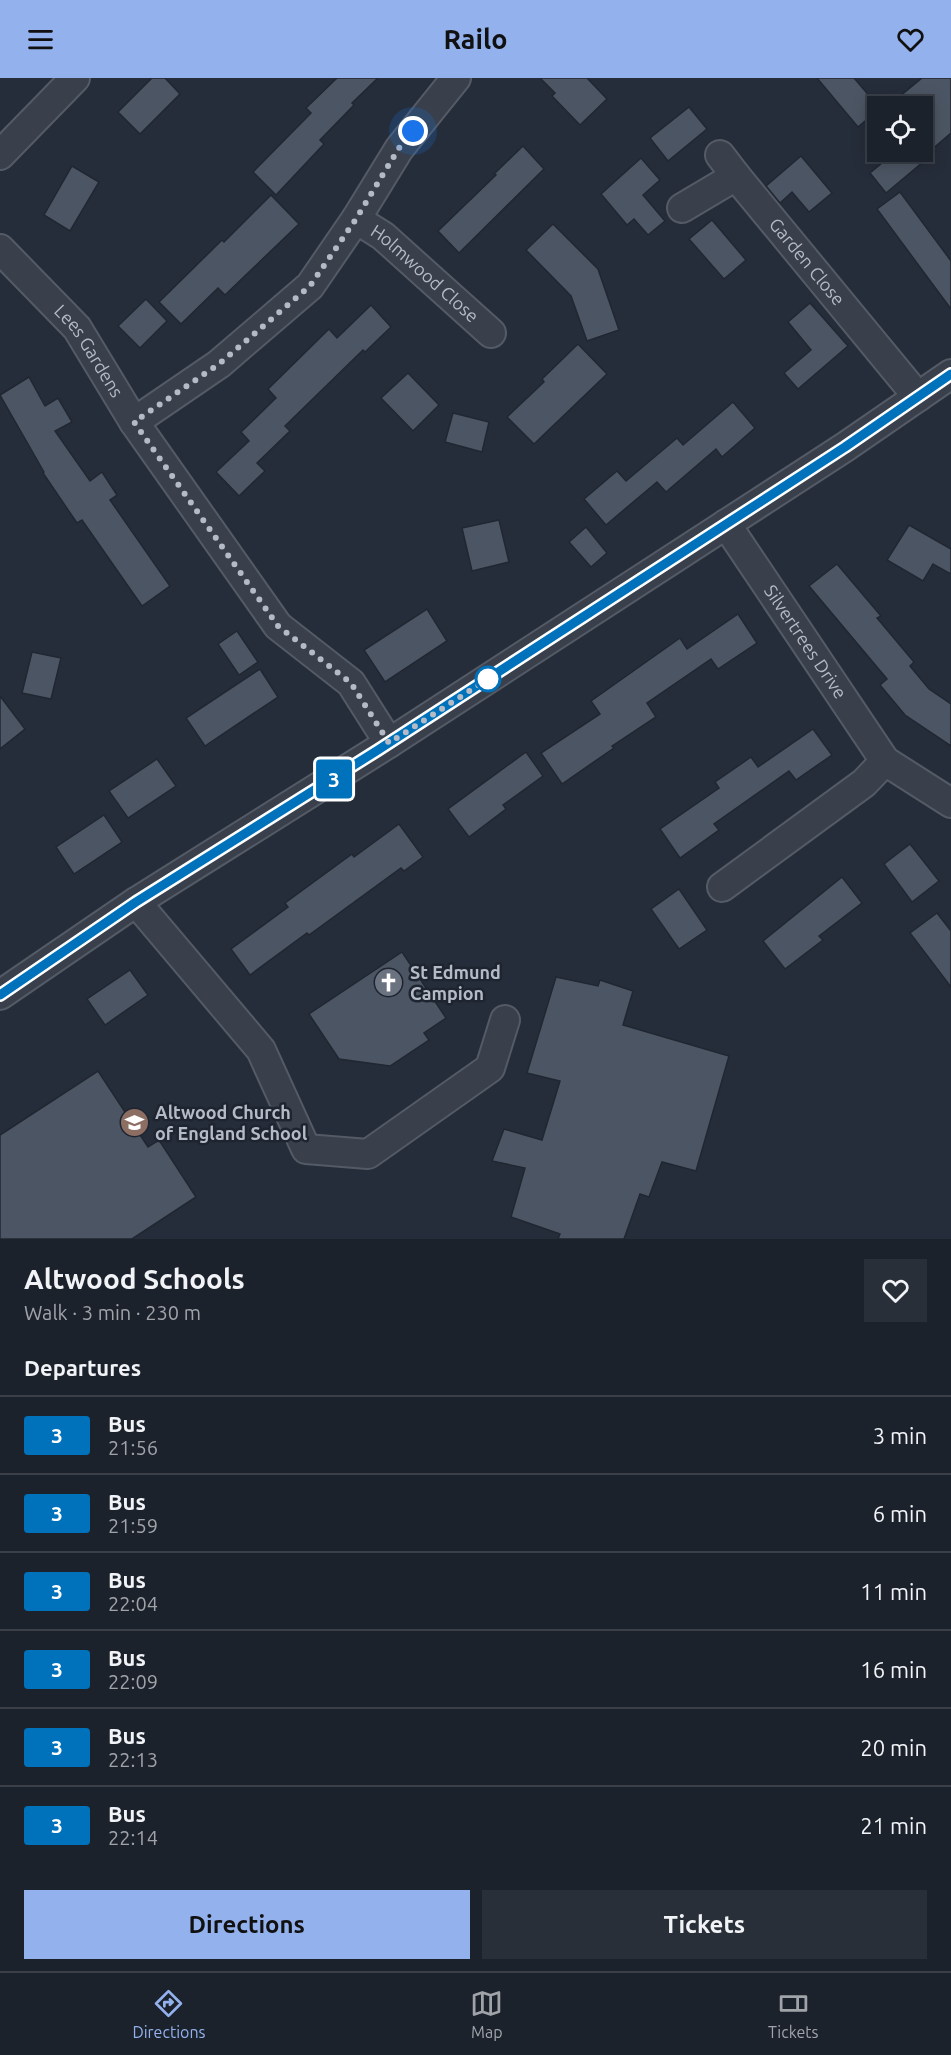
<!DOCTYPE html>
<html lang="en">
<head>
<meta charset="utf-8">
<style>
	:root { --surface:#1c222c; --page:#292f38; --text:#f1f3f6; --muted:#a0a4a9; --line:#3a3f48; --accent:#93b1ed }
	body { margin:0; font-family:Ubuntu,sans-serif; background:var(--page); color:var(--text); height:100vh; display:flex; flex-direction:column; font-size:22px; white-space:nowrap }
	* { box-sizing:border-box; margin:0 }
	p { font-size:20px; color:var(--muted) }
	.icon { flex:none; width:33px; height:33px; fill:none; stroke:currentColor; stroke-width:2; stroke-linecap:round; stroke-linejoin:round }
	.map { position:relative; height:1161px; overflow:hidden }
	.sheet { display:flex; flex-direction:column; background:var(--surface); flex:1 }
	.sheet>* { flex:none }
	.badge { padding:0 12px; border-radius:4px; font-size:21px; line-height:39px }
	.buttons { position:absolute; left:867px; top:18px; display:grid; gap:12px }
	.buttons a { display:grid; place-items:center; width:66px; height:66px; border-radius:0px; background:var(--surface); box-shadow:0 3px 15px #0003,0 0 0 2px var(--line); font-size:30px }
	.you { position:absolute; width:30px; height:30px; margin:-15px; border:4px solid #fff; border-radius:50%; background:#1a73e8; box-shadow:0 0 0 9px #1a73e833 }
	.map>.badge { position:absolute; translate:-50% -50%; box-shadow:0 0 0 3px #fff }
	h2 { padding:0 24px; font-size:22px; line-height:54px }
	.round { display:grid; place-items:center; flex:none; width:63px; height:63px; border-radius:0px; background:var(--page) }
	.summary { display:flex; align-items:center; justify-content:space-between; height:102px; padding:0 24px }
	h1 { font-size:28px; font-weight:700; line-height:45px }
	.primary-button { display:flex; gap:12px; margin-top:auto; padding:12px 24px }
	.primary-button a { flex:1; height:69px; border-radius:0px; background:var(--accent); color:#111; font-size:24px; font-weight:700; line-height:69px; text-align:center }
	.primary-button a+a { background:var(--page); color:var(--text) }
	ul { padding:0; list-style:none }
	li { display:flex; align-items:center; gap:18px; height:78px; padding:0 24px; border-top:2px solid var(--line) }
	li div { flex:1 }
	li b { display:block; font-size:22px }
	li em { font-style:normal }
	li .badge { min-width:66px; font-weight:700; text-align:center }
	header { display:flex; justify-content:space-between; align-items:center; height:78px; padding:0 24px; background:var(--accent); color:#111; font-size:27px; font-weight:700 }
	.menu { display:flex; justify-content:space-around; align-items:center; height:84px; border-top:2px solid var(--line); background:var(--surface); font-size:16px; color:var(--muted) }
	.menu a { display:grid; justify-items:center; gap:3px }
	.menu .current { color:var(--accent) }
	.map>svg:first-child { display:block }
	.building { fill:#4c5563; stroke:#202732; stroke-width:1.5 }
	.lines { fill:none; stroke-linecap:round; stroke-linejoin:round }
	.minor-casing { stroke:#545b66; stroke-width:32 }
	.minor { stroke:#39404b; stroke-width:28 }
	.line-casing { stroke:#fff; stroke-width:14 }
	.line { stroke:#0072bc; stroke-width:9 }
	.walk { stroke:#b5bbc6; stroke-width:6; stroke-dasharray:0 10.8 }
	.stop-dot { fill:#fff; stroke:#0072bc; stroke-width:3 }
	.labels { text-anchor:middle; stroke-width:5; stroke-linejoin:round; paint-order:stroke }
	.street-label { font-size:18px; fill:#b5bbc6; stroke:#1e2530 }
	.poi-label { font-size:18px; font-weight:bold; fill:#b5bbc6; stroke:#1e2530; text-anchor:start }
</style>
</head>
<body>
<header><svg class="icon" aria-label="menu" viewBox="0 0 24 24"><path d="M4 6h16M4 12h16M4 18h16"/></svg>Railo<svg class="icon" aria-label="heart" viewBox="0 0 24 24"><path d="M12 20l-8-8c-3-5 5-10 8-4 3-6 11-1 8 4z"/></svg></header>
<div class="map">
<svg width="951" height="1161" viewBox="0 0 951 1161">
	<rect width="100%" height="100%" fill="#262d3a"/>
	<!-- building -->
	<g class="building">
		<polygon points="152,0 165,0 180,16 140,56 118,34"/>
		<polygon points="337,0 378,0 352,25 354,27 320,62 324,66 276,117 253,94 311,35 306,30"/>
		<polygon points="540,0 587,0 607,21 580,47 552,18 555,15"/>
		<polygon points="817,0 854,0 878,28 878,32 858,49"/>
		<polygon points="922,0 951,0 951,55 929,74 935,74 886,115 870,95 895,74 922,74 922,28 888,28"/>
		<polygon points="689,29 707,51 668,83 650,60"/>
		<polygon points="523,68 544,91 459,175 438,153 496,97 494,96"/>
		<polygon points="801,78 832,115 809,134 792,114 780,125 766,108"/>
		<polygon points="641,80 660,102 643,117 665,143 648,157 634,141 627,147 601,116"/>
		<polygon points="72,88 99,104 70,153 44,137"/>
		<polygon points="900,114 951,183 951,231 877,131"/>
		<polygon points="271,117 299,146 225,217 218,210 181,246 159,224 222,162 224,164"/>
		<polygon points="712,142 746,182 724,201 689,161"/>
		<polygon points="553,146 598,191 619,252 587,263 571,218 526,172"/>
		<polygon points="146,221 167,243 140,270 118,248"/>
		<polygon points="810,225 848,268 798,311 784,295 811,272 788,244"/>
		<polygon points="371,227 391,249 365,274 363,272 285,348 290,353 257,385 265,393 239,418 216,394 249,363 241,354 276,320 268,311 329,251 337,260"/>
		<polygon points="578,266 607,296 534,366 507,339 544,304 542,301"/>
		<polygon points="408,295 439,327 413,353 381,320"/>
		<polygon points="29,299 45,328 58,320 72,344 55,353 90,403 102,394 117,417 110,422 170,508 142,528 82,442 77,445 43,395 44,394 0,317"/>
		<polygon points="733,324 755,350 722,379 716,371 666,414 657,404 606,447 584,421 617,393 626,403 677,360 683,367"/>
		<polygon points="453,335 489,344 482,374 445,364"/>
		<polygon points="499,442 509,484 472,493 462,450"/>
		<polygon points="909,447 951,471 951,496 933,486 923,503 887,482"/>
		<polygon points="586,449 607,475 591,489 569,464"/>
		<polygon points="837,486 881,538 877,540 914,584 910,588 929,611 951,626 951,668 905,637 880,607 887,601 809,508"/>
		<polygon points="427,531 447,563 385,604 364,572"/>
		<polygon points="738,536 757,565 718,591 711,581 647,625 656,639 612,668 614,670 562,706 541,675 600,636 591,623 680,560 687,571"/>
		<polygon points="237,553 258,584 239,597 218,566"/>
		<polygon points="32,574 61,580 51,621 22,615"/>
		<polygon points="260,591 278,619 205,668 186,640"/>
		<polygon points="0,618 25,651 0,671"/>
		<polygon points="813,651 832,677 796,702 789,693 714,746 719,752 680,780 660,751 719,710 715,704 751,679 758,689"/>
		<polygon points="526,674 543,698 503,727 506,731 469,759 448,731"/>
		<polygon points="157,681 176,708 128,740 109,713"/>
		<polygon points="104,737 122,764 74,796 56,769"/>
		<polygon points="399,746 423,779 404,793 401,790 309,857 307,855 250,897 231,871 288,829 285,825 352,776 354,779"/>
		<polygon points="910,766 939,803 912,824 884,786"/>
		<polygon points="842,799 862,825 819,858 823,862 785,891 763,863"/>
		<polygon points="679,811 707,852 679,871 651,831"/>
		<polygon points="937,835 951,853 951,909 910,855"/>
		<polygon points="402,874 446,940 424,955 429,962 390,988 339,981 309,936"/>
		<polygon points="130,892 148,917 105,947 87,921"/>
		<polygon points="556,899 598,908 600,902 633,913 623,947 729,978 696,1093 662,1084 649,1119 640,1116 624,1161 558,1161 560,1156 511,1139 525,1090 492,1083 504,1051 542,1062 560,1003 527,995"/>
		<polygon points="98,993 148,1069 159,1062 196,1119 132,1161 0,1161 0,1057"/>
	</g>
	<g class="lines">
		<defs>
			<g id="minor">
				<polyline points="0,77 75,0"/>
				<polyline points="720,77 736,98"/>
				<path id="s1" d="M 682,130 L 736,98 L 918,319"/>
				<path id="s2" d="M 356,141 L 383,158 L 491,255"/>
				<path id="s3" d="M 0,171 L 77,250 L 134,344 L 278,548 L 351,605 L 389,665"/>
				<polyline points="134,344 219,286 310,208 356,141 399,71 456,0"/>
				<path id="s4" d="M 726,446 L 885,683 L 951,725"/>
				<polyline points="722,809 864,705 885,683"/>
				<polyline points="136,824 261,972 306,1071 368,1076 490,990 505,942"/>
				<polyline points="0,917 136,824 389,665 845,369 951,296"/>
			</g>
		</defs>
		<!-- minor casing -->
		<use href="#minor" class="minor-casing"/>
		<!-- minor -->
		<use href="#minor" class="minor"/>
	</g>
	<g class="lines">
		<defs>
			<polyline id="line" points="0,917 136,824 378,672 845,369 951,296"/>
		</defs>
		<!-- line casing -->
		<use href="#line" class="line-casing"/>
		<!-- line -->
		<use href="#line" class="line"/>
		<!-- walk -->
		<polyline class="walk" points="413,53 399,70 356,141 310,208 219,286 134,344 278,548 351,605 389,665 488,601"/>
	</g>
	<!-- icons -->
	<defs>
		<symbol id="church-disc" viewBox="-11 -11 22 22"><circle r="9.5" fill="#6b7280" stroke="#1e2530"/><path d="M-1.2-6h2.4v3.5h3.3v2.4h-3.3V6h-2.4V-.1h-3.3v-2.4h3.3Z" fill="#fff"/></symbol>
		<symbol id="school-disc" viewBox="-11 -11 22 22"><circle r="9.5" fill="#8d6e63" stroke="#1e2530"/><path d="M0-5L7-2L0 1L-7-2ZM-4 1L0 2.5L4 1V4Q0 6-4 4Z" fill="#fff"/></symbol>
	</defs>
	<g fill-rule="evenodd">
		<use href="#church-disc" x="372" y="888" width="33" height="33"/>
		<use href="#school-disc" x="118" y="1028" width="33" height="33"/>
	</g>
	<!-- markers -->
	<circle class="stop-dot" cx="488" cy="601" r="12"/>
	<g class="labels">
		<!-- street labels -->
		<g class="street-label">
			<text dy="6" stroke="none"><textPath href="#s1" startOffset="174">Garden Close</textPath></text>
			<text dy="6" stroke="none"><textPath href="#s2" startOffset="88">Holmwood Close</textPath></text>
			<text dy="6" stroke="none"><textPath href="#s3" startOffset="136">Lees Gardens</textPath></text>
			<text dy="6" stroke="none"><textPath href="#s4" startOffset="142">Silvertrees Drive</textPath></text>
		</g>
		<!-- poi labels -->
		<g class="poi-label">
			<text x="410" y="901">St Edmund<tspan x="410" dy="21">Campion</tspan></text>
			<text x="155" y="1041">Altwood Church<tspan x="155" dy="21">of England School</tspan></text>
		</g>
	</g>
</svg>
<div class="buttons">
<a><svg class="icon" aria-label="locate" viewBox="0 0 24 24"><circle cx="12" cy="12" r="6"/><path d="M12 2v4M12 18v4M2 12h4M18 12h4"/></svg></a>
</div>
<div class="you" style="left:413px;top:53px"></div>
<b class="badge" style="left:334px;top:701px;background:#0072bc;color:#fff">3</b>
</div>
<section class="sheet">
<div class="summary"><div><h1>Altwood Schools</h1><p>Walk · 3 min · 230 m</p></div><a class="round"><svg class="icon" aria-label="heart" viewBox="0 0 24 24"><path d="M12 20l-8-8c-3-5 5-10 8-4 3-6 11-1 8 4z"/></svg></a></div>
<h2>Departures</h2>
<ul>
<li><span class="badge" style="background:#0072bc;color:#fff">3</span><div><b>Bus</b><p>21:56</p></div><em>3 min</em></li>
<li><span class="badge" style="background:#0072bc;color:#fff">3</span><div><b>Bus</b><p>21:59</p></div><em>6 min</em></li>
<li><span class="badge" style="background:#0072bc;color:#fff">3</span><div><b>Bus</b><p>22:04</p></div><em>11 min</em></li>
<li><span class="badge" style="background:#0072bc;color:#fff">3</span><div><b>Bus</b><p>22:09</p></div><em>16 min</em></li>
<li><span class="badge" style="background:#0072bc;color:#fff">3</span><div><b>Bus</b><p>22:13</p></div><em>20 min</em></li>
<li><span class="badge" style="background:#0072bc;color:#fff">3</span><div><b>Bus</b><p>22:14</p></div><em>21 min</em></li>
</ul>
<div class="primary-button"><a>Directions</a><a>Tickets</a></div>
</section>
<nav class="menu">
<a class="current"><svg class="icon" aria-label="directions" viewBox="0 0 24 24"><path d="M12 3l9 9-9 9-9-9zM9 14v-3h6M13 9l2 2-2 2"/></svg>Directions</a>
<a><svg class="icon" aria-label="map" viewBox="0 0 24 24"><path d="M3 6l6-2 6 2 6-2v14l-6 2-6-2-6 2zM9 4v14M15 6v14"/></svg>Map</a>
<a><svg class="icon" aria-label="tickets" viewBox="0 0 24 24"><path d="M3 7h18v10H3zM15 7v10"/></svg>Tickets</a>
</nav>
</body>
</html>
